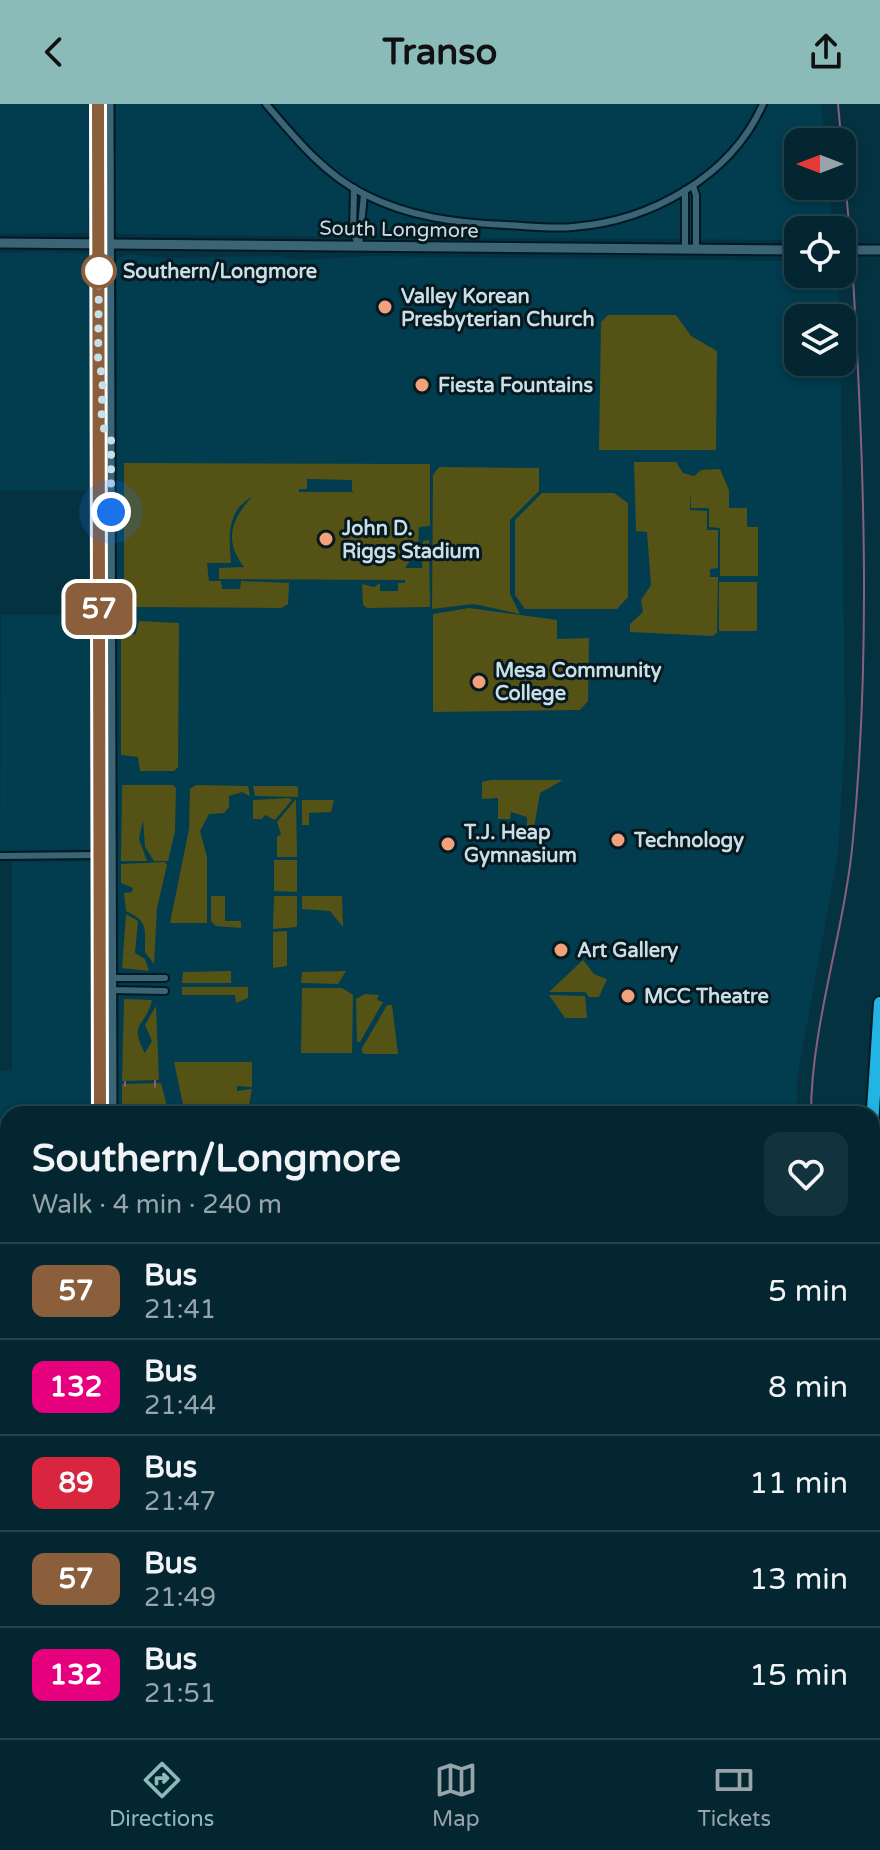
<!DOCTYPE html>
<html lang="en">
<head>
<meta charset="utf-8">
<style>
	:root { --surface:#042631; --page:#12323d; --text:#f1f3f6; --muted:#97a5ab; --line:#25434d; --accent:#8bbbb9 }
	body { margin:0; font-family:"Varela Round",sans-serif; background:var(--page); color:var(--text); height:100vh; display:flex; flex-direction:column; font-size:30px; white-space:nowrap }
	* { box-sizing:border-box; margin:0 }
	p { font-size:26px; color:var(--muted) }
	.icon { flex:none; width:44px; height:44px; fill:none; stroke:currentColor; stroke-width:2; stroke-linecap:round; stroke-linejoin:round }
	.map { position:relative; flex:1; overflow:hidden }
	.sheet { position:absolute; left:0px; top:1002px; width:880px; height:632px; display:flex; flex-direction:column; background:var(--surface); border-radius:24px 24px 0 0; box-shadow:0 4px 12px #0003,0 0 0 2px var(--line) }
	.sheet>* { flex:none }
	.badge { padding:0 16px; border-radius:12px; font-size:28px; line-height:52px }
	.needle { width:52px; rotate:270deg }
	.buttons { position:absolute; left:784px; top:24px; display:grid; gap:16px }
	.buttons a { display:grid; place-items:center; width:72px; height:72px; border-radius:16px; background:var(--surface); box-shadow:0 4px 12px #0003,0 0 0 2px var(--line); font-size:40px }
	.you { position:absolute; width:40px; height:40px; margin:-20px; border:6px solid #fff; border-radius:50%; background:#1a73e8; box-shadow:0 0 0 12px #1a73e833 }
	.map>.badge { position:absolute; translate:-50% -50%; box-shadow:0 0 0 4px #fff }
	.round { display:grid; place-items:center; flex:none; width:84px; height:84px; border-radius:16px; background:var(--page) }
	.overview { display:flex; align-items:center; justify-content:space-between; height:136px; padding:0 32px }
	h1 { font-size:38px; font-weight:700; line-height:60px }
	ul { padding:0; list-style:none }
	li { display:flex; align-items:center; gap:24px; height:96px; padding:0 32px; border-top:2px solid var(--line) }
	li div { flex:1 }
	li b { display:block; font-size:30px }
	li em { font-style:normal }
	li .badge { min-width:88px; font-weight:700; text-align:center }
	header { display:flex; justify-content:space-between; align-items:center; height:104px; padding:0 32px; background:var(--accent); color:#111; font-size:36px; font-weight:700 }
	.dock { display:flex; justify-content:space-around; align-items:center; height:112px; border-top:2px solid var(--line); background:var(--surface); font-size:22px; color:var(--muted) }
	.dock a { display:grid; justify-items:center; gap:4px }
	.dock .active { color:var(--accent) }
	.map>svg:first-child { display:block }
	.built { fill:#013c4f }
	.green { fill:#555215; fill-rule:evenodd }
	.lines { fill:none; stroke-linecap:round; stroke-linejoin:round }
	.stream { stroke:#895e7f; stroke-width:2 }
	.street-casing { stroke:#001924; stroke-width:10 }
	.secondary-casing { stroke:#001924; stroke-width:13 }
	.highway-casing { stroke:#001924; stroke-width:16 }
	.street { stroke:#3b6474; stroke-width:6 }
	.secondary { stroke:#3b6474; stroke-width:9 }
	.highway { stroke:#20b5e3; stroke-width:12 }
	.line-casing { stroke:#fff; stroke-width:18 }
	.line { stroke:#8b5e3c; stroke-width:12 }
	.walk { stroke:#c9dfe8; stroke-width:8; stroke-dasharray:0 14.4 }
	.stop-dot { fill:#fff; stroke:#8b5e3c; stroke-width:4 }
	.poi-dot { fill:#f1a17c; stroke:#07181f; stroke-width:3 }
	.labels { text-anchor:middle; stroke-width:6; stroke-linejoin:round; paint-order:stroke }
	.street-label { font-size:20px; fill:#c9dfe8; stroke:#07181f }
	.stop-label { font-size:20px; font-weight:bold; fill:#c9dfe8; stroke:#07181f; text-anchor:start }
	.poi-label { font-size:20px; font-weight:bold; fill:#c9dfe8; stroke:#07181f; text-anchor:start }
</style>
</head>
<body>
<header><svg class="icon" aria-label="back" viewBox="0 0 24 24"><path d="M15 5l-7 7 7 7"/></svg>Transo<svg class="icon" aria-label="share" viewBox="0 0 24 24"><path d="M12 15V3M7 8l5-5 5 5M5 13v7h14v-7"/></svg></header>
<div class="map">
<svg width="880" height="1634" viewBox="0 0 880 1634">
	<rect width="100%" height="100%" fill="#053241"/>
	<!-- built -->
	<g class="built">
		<polygon points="0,0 95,0 88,129 0,130"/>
		<polygon points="112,0 821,0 825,38 798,38 798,82 829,82 832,126 798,126 798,136 454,134 410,130 340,133 119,130 113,122"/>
		<polygon points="29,148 86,149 95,156 95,386 0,387 0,149"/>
		<polygon points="126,150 165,154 276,152 303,156 368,152 798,157 798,170 838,170 839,214 798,214 798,258 841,258 845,634 838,750 797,975 797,1010 116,1010 115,850 118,800 114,783 113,347 117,303 117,156"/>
		<polygon points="1,511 96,511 96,741 93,745 0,747"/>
		<polygon points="12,758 87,757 96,763 96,1010 8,1010 8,1160 0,1160 0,967 12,966"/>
		<rect x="0" y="1187" width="8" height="134"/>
		<rect x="0" y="1390" width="8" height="72"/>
		<polygon points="0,1523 8,1523 8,1626 101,1626 101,1634 0,1634"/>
		<polygon points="119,1626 836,1626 836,1634 725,1634 652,1629 568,1634 119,1634"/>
	</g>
	<!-- green -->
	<g class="green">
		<polygon points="608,211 676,211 691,232 717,247 716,346 599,346 601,218"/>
		<polygon points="634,358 676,358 683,369 694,372 701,366 720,365 729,386 729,404 747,404 747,423 758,423 758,472 720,472 720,424 709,423 709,404 691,404 690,386 690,406 707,407 707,426 718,426 718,464 710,465 710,473 718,473 717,529 712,532 630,528 630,520 643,508 641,496 651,481 647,428 636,427"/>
		<path d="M 124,359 L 430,360 L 430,422 L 419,423 L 418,444 L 405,464 L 422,464 L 423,437 L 429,436 L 430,503 L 367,504 L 363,501 L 362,480 L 374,483 L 380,479 L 380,487 L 398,487 L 398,479 L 405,479 L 405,476 L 219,475 L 219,464 L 244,463 C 223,437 232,414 252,393 C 226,407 229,433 231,459 L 207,459 L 209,477 L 221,477 L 222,485 L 240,485 L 241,477 L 289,479 L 288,500 L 281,504 L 128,503 L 124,500 ZM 307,375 L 352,376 L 352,387 L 355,388 L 299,388 L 299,385 L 307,385 Z"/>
		<polygon points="439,363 539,364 539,387 510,416 510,490 520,510 474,500 432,505 433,371"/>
		<polygon points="542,389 614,389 628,399 628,493 617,505 525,505 515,491 515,416"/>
		<rect x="719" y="478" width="38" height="49"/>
		<polygon points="469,504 557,516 557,535 589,534 588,597 580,606 433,608 433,510"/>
		<polygon points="139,517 179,519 178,663 174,667 140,667 138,653 121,651 121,532 136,530"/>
		<polygon points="491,676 563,676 540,689 534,724 527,724 527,713 511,708 510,715 498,715 498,694 482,695 482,678"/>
		<polygon points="122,681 173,681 176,684 175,727 168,757 154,757 145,743 143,716 139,735 147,757 121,757"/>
		<polygon points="196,681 248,682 250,692 242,688 229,692 229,703 224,709 209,710 200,727 207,753 207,819 170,819 189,725 190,685"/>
		<polygon points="253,682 294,682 298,683 298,693 255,692"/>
		<polygon points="289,694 292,696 275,716 265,711 262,715 253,715 253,696"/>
		<polygon points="296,695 297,753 277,753 277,733 281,730 277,718"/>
		<polygon points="302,696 334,696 331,708 309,709 309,721 302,721"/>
		<polygon points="274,756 297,756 297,788 274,787"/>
		<path d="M 165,758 L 167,761 L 157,804 L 154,860 L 145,848 C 145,827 149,817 126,807 L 124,789 L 132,788 L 133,784 L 121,779 L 121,760 Z"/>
		<polygon points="211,792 225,792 225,817 241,817 241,824 216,822 211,817"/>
		<polygon points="274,792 297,792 297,823 273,825"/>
		<polygon points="302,792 342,792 343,823 330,807 302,805"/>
		<polygon points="126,810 138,817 135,849 145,855 149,867 122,864"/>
		<polygon points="287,827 287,862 273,864 273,828"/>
		<polygon points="583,856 594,870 607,875 599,893 589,893 585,888 549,888"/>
		<polygon points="231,867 231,879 182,879 183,868"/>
		<polygon points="346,867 338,880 301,879 302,868"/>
		<polygon points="182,883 248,883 248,894 236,899 235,891 182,891"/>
		<polygon points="302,884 342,884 353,891 352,949 301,949"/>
		<polygon points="365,890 379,891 377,896 383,898 360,938 357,938 356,895"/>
		<polygon points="549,891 585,892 587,914 565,914"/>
		<path d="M 124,895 L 152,896 C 146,923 128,918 145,949 L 152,937 L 145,921 L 156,902 L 159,976 L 122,977 Z"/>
		<polygon points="387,901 392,901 398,950 364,950 361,946"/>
		<polygon points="174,958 252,958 252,983 237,982 237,987 252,985 248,1006 185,1010"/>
		<polygon points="161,979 169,1010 122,1010 122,980"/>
	</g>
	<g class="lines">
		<!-- stream -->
		<g class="stream">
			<polyline points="838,0 849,120"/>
			<polyline points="155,977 155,983"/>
			<polyline points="125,978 125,982"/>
			<path d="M 811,1010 C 811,921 845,826 853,735 C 871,549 864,360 853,173"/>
			<polyline points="847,1626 847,1634"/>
		</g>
		<defs>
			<g id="street">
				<path d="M 266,0 C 295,34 324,70 364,90 C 409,113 456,119 506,121 C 528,122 551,125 573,123 C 650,117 731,73 763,0"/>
				<polyline points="693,82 696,91 696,146"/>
				<polyline points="354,84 353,128 359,143"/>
				<polyline points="685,86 685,146"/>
				<polyline points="359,143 364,90"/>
				<polyline points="0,752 99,751"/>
				<polyline points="100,880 111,886 165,887"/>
				<polyline points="100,880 111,874 165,874"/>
				<polyline points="0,1517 8,1517"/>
				<polyline points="345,1626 382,1631 476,1626"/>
			</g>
			<g id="secondary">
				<polyline points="98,0 100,1010"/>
				<polyline points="109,0 112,1010"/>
				<polyline points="0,139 798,146"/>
				<polyline points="842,146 880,146"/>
				<polyline points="872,1166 880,1166"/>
				<polyline points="0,1173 8,1173"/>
				<polyline points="872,1190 880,1190"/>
				<polyline points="104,1626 104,1634"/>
				<polyline points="115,1634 115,1626"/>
			</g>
			<g id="highway">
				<polyline points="872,1021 880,899"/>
				<polyline points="872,1247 880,1314"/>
				<polyline points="872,1370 880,1326"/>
				<polyline points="872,1568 879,1634"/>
			</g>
		</defs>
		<!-- street casing -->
		<use href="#street" class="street-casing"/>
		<!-- secondary casing -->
		<use href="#secondary" class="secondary-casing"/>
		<!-- highway casing -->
		<use href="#highway" class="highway-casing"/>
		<!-- street -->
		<use href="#street" class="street"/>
		<!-- secondary -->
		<use href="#secondary" class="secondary"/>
		<!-- highway -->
		<use href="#highway" class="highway"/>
	</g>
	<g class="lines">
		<defs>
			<polyline id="line" points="98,0 100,1010"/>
		</defs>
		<!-- line casing -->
		<use href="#line" class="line-casing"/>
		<!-- line -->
		<use href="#line" class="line"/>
		<!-- walk -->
		<path class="walk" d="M 99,167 L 98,260 C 110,279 92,321 111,334 L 111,408"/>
	</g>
	<!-- markers -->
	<circle class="stop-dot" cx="99" cy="167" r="16"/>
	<g class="poi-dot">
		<circle cx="385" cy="203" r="8"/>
		<circle cx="422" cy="281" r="8"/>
		<circle cx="326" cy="435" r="8"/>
		<circle cx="479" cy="578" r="8"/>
		<circle cx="618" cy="736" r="8"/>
		<circle cx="448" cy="740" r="8"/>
		<circle cx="561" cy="846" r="8"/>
		<circle cx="628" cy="892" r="8"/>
	</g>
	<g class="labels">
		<!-- street labels -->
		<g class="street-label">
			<text transform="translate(399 125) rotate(1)" y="7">South Longmore</text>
		</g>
		<!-- stop labels -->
		<g class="stop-label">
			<text x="123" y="174">Southern/Longmore</text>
		</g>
		<!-- poi labels -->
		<g class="poi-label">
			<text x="401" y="199">Valley Korean<tspan x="401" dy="23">Presbyterian Church</tspan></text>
			<text x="438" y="288">Fiesta Fountains</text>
			<text x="342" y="431">John D.<tspan x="342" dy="23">Riggs Stadium</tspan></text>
			<text x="495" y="573">Mesa Community<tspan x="495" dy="23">College</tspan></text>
			<text x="464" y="735">T.J. Heap<tspan x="464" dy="23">Gymnasium</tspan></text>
			<text x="634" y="743">Technology</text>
			<text x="577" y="853">Art Gallery</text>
			<text x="644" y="899">MCC Theatre</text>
		</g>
	</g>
</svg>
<div class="buttons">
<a><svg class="needle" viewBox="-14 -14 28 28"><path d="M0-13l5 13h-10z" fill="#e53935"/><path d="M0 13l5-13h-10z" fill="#97a5ab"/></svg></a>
<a><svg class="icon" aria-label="locate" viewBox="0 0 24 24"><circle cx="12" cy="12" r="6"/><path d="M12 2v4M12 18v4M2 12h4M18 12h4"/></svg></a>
<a><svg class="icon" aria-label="layers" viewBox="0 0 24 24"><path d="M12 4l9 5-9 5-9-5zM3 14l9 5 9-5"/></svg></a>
</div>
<div class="you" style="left:111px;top:408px"></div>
<b class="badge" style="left:99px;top:505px;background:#8b5e3c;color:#fff">57</b>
<section class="sheet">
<div class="overview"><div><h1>Southern/Longmore</h1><p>Walk · 4 min · 240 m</p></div><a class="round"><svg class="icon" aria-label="heart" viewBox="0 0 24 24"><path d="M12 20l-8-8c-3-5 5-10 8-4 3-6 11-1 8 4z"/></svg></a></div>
<ul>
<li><span class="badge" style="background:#8b5e3c;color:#fff">57</span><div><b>Bus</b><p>21:41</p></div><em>5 min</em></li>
<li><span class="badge" style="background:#e6007e;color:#fff">132</span><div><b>Bus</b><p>21:44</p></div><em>8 min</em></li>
<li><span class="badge" style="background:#d7263d;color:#fff">89</span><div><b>Bus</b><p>21:47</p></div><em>11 min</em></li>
<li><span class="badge" style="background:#8b5e3c;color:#fff">57</span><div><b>Bus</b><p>21:49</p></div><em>13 min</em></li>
<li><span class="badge" style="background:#e6007e;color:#fff">132</span><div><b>Bus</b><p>21:51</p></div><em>15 min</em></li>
</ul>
</section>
</div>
<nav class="dock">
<a class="active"><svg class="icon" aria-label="directions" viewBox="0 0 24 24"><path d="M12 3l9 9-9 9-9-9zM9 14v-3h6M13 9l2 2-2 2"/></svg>Directions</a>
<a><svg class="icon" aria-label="map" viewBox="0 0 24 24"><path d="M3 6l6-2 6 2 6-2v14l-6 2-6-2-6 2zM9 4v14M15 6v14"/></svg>Map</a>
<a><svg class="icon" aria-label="tickets" viewBox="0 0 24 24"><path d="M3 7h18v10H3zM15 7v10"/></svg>Tickets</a>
</nav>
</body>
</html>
